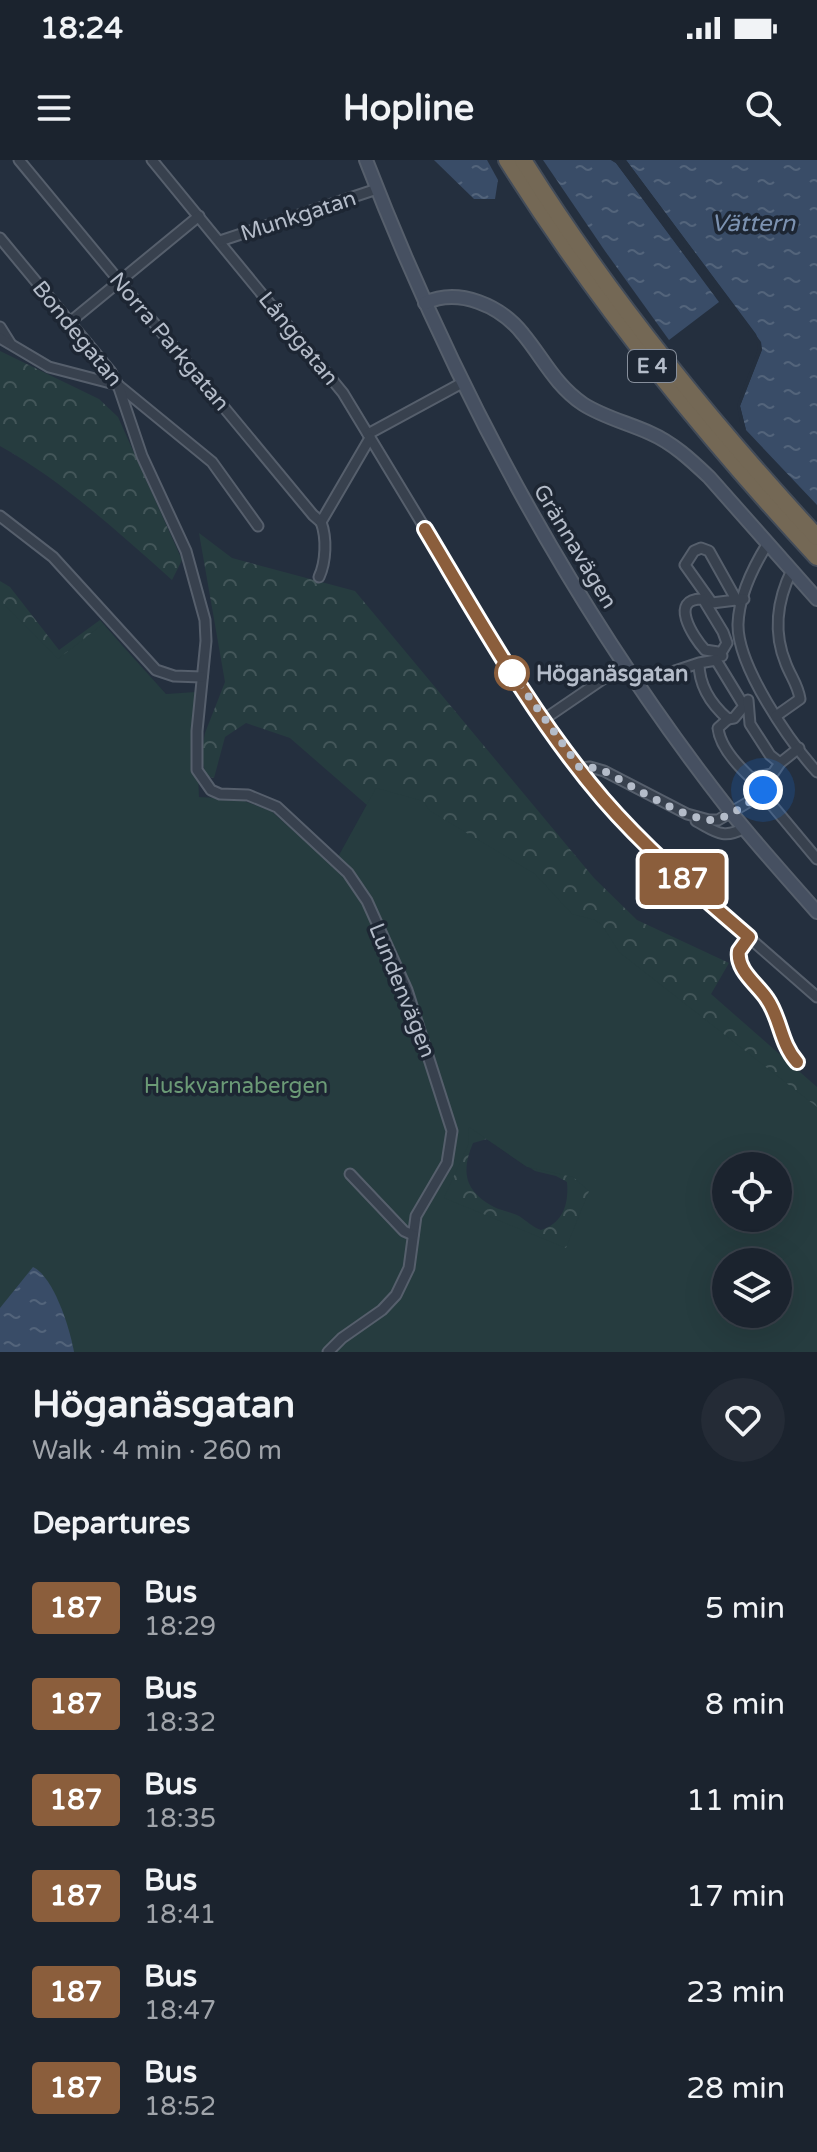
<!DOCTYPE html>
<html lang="en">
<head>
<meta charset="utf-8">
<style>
	:root { --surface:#1b232e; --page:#242b36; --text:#f1f3f6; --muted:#a0a4aa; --line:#39404a }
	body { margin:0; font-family:"Varela Round",sans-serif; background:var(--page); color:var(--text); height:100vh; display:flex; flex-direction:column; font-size:30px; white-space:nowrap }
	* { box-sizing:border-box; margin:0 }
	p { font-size:26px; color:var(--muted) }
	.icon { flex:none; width:44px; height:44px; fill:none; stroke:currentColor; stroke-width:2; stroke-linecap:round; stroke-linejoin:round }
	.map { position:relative; height:1192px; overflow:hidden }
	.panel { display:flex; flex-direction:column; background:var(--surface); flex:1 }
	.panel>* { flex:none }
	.badge { padding:0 16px; border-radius:6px; font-size:28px; line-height:52px }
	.tools { position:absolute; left:712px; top:992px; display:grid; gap:16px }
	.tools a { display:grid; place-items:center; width:80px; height:80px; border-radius:50%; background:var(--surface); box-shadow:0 8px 32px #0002,0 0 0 2px var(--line); font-size:40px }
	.you { position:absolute; width:40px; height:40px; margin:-20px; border:6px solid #fff; border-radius:50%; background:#1a73e8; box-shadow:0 0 0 12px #1a73e833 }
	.map>.badge { position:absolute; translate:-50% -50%; box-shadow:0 0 0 4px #fff }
	h2 { padding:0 32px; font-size:30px; line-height:72px }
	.round { display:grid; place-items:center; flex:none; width:84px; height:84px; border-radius:42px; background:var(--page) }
	.summary { display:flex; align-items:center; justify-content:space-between; height:136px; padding:0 32px }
	h1 { font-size:38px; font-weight:800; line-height:60px }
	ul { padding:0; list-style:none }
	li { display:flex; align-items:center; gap:24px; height:96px; padding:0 32px }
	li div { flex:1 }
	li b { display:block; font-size:30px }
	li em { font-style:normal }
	li .badge { min-width:88px; font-weight:700; text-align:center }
	.status { display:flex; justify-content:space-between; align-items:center; height:56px; padding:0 40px; background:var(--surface); direction:ltr }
	.status svg { height:22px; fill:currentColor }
	header { display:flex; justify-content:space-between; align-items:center; height:104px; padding:0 32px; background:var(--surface); font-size:36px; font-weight:800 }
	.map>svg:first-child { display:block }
	.forest { fill:url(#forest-crowns); fill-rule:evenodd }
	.park { fill:#263c3f; fill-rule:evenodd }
	.water { fill:url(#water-ripples) }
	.pier { fill:#242f3e }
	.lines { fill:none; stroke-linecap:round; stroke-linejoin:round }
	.street-casing { stroke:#565f6c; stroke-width:13 }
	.secondary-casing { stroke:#565f6c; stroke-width:16 }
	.highway-casing { stroke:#434c59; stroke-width:20 }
	.street { stroke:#38414e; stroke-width:9 }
	.secondary { stroke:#465061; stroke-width:12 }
	.highway { stroke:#746855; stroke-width:16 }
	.line-casing { stroke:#fff; stroke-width:18 }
	.line { stroke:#8b5e3c; stroke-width:12 }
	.walk { stroke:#b4bcc9; stroke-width:8; stroke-dasharray:0 14.4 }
	.stop-dot { fill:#fff; stroke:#8b5e3c; stroke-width:4 }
	.labels { text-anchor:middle; stroke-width:7; stroke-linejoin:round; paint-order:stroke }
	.shield { fill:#1d2633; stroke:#878f9c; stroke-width:2 }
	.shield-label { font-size:20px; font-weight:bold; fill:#b4bcc9 }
	.street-label { font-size:22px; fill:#b4bcc9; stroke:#1d2633 }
	.stop-label { font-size:22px; font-weight:bold; fill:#b4bcc9; stroke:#1d2633; text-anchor:start }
	.park-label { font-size:22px; fill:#6b9a76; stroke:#1d2633 }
	.water-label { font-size:24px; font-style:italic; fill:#7c92b1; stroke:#1d2633 }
</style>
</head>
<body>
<div class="status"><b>18:24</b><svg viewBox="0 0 49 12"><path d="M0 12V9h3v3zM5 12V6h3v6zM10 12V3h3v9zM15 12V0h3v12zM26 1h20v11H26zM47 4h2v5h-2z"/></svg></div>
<header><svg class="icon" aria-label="menu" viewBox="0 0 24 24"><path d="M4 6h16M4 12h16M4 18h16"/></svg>Hopline<svg class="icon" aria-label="search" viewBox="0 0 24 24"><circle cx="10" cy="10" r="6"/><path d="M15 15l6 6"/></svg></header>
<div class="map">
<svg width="817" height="1192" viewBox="0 0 817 1192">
	<defs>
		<pattern id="forest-crowns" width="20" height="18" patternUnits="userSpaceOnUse" patternTransform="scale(2)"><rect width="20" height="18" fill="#263c3f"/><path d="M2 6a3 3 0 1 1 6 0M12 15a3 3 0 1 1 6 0" fill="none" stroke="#435659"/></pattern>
		<pattern id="water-ripples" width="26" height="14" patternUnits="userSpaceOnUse" patternTransform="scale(2)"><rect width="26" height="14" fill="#394c67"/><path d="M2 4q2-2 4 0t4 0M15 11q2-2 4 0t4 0" fill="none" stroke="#53647b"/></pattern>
	</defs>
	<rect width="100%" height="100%" fill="#242f3e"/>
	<!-- forest -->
	<g class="forest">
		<path d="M 0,191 L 99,239 L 118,257 L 182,400 L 172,420 C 117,371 64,322 0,286 Z"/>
		<path d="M 199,373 L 232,398 L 355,431 L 594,718 L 637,760 L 729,803 L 711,834 L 817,927 L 817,1192 L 255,1192 L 0,1109 L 0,421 L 10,427 L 59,490 L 100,460 L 119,482 L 194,633 L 203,641 L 237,642 L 271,651 L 331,711 L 375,652 L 290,578 L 246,563 L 225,577 L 214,618 L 206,616 L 201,595 L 205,573 L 225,522 ZM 372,808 L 778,1006 L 778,1058 L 726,1058 ZM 487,979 L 535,1011 L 556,1016 L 567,1022 C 569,1044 563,1063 541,1070 C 532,1067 527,1061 519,1056 C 511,1052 502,1051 494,1047 C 464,1031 461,1011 473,983 ZM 726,1102 L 778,1102 L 778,1154 L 726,1154 Z"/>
	</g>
	<!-- park -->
	<path class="park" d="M 0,440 L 58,499 L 103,464 L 166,534 L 195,532 L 199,637 L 239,639 L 271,651 L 333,706 L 376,628 L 423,641 L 430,651 L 535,714 L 572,754 L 595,760 L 602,765 L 619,792 L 817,947 L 817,1192 L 0,1192 ZM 469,967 L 527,1007 L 573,1017 L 589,1031 L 566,1088 L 444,1038 L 468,985 ZM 726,1006 L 778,1006 L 778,1058 L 726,1058 ZM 726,1102 L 778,1102 L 778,1154 L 726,1154 Z"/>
	<!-- water -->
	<g class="water">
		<polygon points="434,0 487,0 498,20 495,39 474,39"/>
		<polygon points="543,0 611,0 616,3 719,142 669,180 605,91"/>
		<polygon points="626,0 817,0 817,345 746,270 740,246 762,190 756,174"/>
		<path d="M 33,1107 C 54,1117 70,1169 74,1192 L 0,1192 L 0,1148 Z"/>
	</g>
	<!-- pier -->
	<g class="pier">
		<polygon points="611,0 619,1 722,139 722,145 616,3"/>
		<polygon points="622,0 626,0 761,182 762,189 740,246 746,270 740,262 737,245 758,189 757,183"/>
	</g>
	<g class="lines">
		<defs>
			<g id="street">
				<polyline points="19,0 313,355 321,362"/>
				<polyline points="152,0 343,233 521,527 602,637 675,713 817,837"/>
				<polyline points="0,78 111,212 118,225 212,302 258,366"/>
				<polyline points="220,81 377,29"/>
				<polyline points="70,162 199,56"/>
				<polyline points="0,167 10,183"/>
				<polyline points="0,178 49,207 118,225"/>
				<polyline points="118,225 142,296 186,391 205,460 206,481 197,571 197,610 211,630 220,634 248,635 277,647 348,713 367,741 407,830 452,971 447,1003 416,1056 409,1108 396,1135 382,1150 342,1178 328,1192"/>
				<polyline points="368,274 462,223"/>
				<polyline points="0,356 53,397 156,510 174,516 202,517"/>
				<polyline points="321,362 370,278"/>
				<path d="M 768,383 C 753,407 739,435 738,464 C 737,506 790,582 817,612"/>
				<path d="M 319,417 C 326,402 327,378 321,362"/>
				<polyline points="737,441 709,391 701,388 694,391 685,405 712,443 744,439"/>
				<path d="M 721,493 L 727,483 L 723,472 L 703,439 C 668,438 693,477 705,490 L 718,492 L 722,496"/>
				<path d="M 669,513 L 699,503 C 699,526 712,545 728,559 L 734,558 L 744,546 L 716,500 L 699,503"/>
				<polyline points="748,540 750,564 770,595 780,603"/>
				<path d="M 776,556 L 800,539 C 798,525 791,517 786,504 C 773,473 777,440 792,410"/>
				<path d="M 728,559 L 718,568 C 720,587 737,605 751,618 L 771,614"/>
				<polyline points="543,560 625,504"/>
				<polyline points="580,608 590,607 604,611 687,654 709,660 718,660 757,637 780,603 799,588"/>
				<polyline points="761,632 817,699"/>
				<path d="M 696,661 C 715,671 723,680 744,668"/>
				<path d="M 749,777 L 739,791 C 736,810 757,824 767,839 C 781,859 780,883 797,902"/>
				<polyline points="350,1014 404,1071 413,1075"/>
			</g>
			<g id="secondary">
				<path d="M 366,0 C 456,233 576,454 730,651 C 758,686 788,719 817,752"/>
				<path d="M 425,143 C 459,127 501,146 523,174 C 543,198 555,225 583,244 C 603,257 628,263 650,273 C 673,283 691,300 709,317 L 817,439"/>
			</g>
			<g id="highway">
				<path d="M 507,0 C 597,143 702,273 817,397"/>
				<path d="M 523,0 C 608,136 709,260 817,377"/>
			</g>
		</defs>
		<!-- street casing -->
		<use href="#street" class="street-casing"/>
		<!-- secondary casing -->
		<use href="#secondary" class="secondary-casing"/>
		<!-- highway casing -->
		<use href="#highway" class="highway-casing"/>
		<!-- street -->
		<use href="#street" class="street"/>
		<!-- secondary -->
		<use href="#secondary" class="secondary"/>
		<!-- highway -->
		<use href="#highway" class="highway"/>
	</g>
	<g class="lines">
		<defs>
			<path id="line" d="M 425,369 C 480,461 533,557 603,639 C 647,690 698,733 749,777 L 739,791 C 736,810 757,824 767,839 C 781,859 780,883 797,902"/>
		</defs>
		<!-- line casing -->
		<use href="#line" class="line-casing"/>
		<!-- line -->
		<use href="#line" class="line"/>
		<!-- walk -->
		<path class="walk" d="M 512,513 L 580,608 L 590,607 L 604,611 C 631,625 680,657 709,660 C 723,662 754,641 763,630"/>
	</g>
	<!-- markers -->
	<circle class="stop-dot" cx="512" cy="513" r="16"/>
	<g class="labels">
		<!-- shield labels -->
		<rect class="shield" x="628" y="190" width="48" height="32" rx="6"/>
		<g class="shield-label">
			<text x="652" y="213">E 4</text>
		</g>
		<!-- street labels -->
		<g class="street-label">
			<text transform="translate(298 55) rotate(-18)" y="8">Munkgatan</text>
			<text transform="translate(78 173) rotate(51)" y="8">Bondegatan</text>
			<text transform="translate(299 178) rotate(51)" y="8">Långgatan</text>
			<text transform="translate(170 181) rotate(50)" y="8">Norra Parkgatan</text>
			<text transform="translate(576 386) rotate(59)" y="8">Grännavägen</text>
			<text transform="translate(403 830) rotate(68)" y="8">Lundenvägen</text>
		</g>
		<!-- stop labels -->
		<g class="stop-label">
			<text x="536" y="521">Höganäsgatan</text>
		</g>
		<!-- park labels -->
		<g class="park-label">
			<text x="236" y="933">Huskvarnabergen</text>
		</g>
		<!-- water labels -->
		<g class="water-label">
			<text x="753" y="71">Vättern</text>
		</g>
	</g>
</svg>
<div class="tools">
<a><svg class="icon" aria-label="locate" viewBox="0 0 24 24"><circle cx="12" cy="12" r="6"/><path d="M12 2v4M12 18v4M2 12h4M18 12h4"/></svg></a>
<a><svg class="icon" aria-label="layers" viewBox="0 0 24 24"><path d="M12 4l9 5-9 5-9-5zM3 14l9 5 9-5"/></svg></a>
</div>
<div class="you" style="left:763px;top:630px"></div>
<b class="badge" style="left:682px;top:719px;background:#8b5e3c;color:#fff">187</b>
</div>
<section class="panel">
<div class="summary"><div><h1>Höganäsgatan</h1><p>Walk · 4 min · 260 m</p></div><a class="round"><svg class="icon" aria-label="heart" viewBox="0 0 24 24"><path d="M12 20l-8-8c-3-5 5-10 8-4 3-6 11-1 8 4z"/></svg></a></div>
<h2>Departures</h2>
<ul>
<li><span class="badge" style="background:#8b5e3c;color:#fff">187</span><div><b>Bus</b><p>18:29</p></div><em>5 min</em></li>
<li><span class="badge" style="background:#8b5e3c;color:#fff">187</span><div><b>Bus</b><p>18:32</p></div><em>8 min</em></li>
<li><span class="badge" style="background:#8b5e3c;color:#fff">187</span><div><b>Bus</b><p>18:35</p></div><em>11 min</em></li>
<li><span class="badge" style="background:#8b5e3c;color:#fff">187</span><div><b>Bus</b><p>18:41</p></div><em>17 min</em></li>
<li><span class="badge" style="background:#8b5e3c;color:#fff">187</span><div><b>Bus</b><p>18:47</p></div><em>23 min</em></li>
<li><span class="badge" style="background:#8b5e3c;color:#fff">187</span><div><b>Bus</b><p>18:52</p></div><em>28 min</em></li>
</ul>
</section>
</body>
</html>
